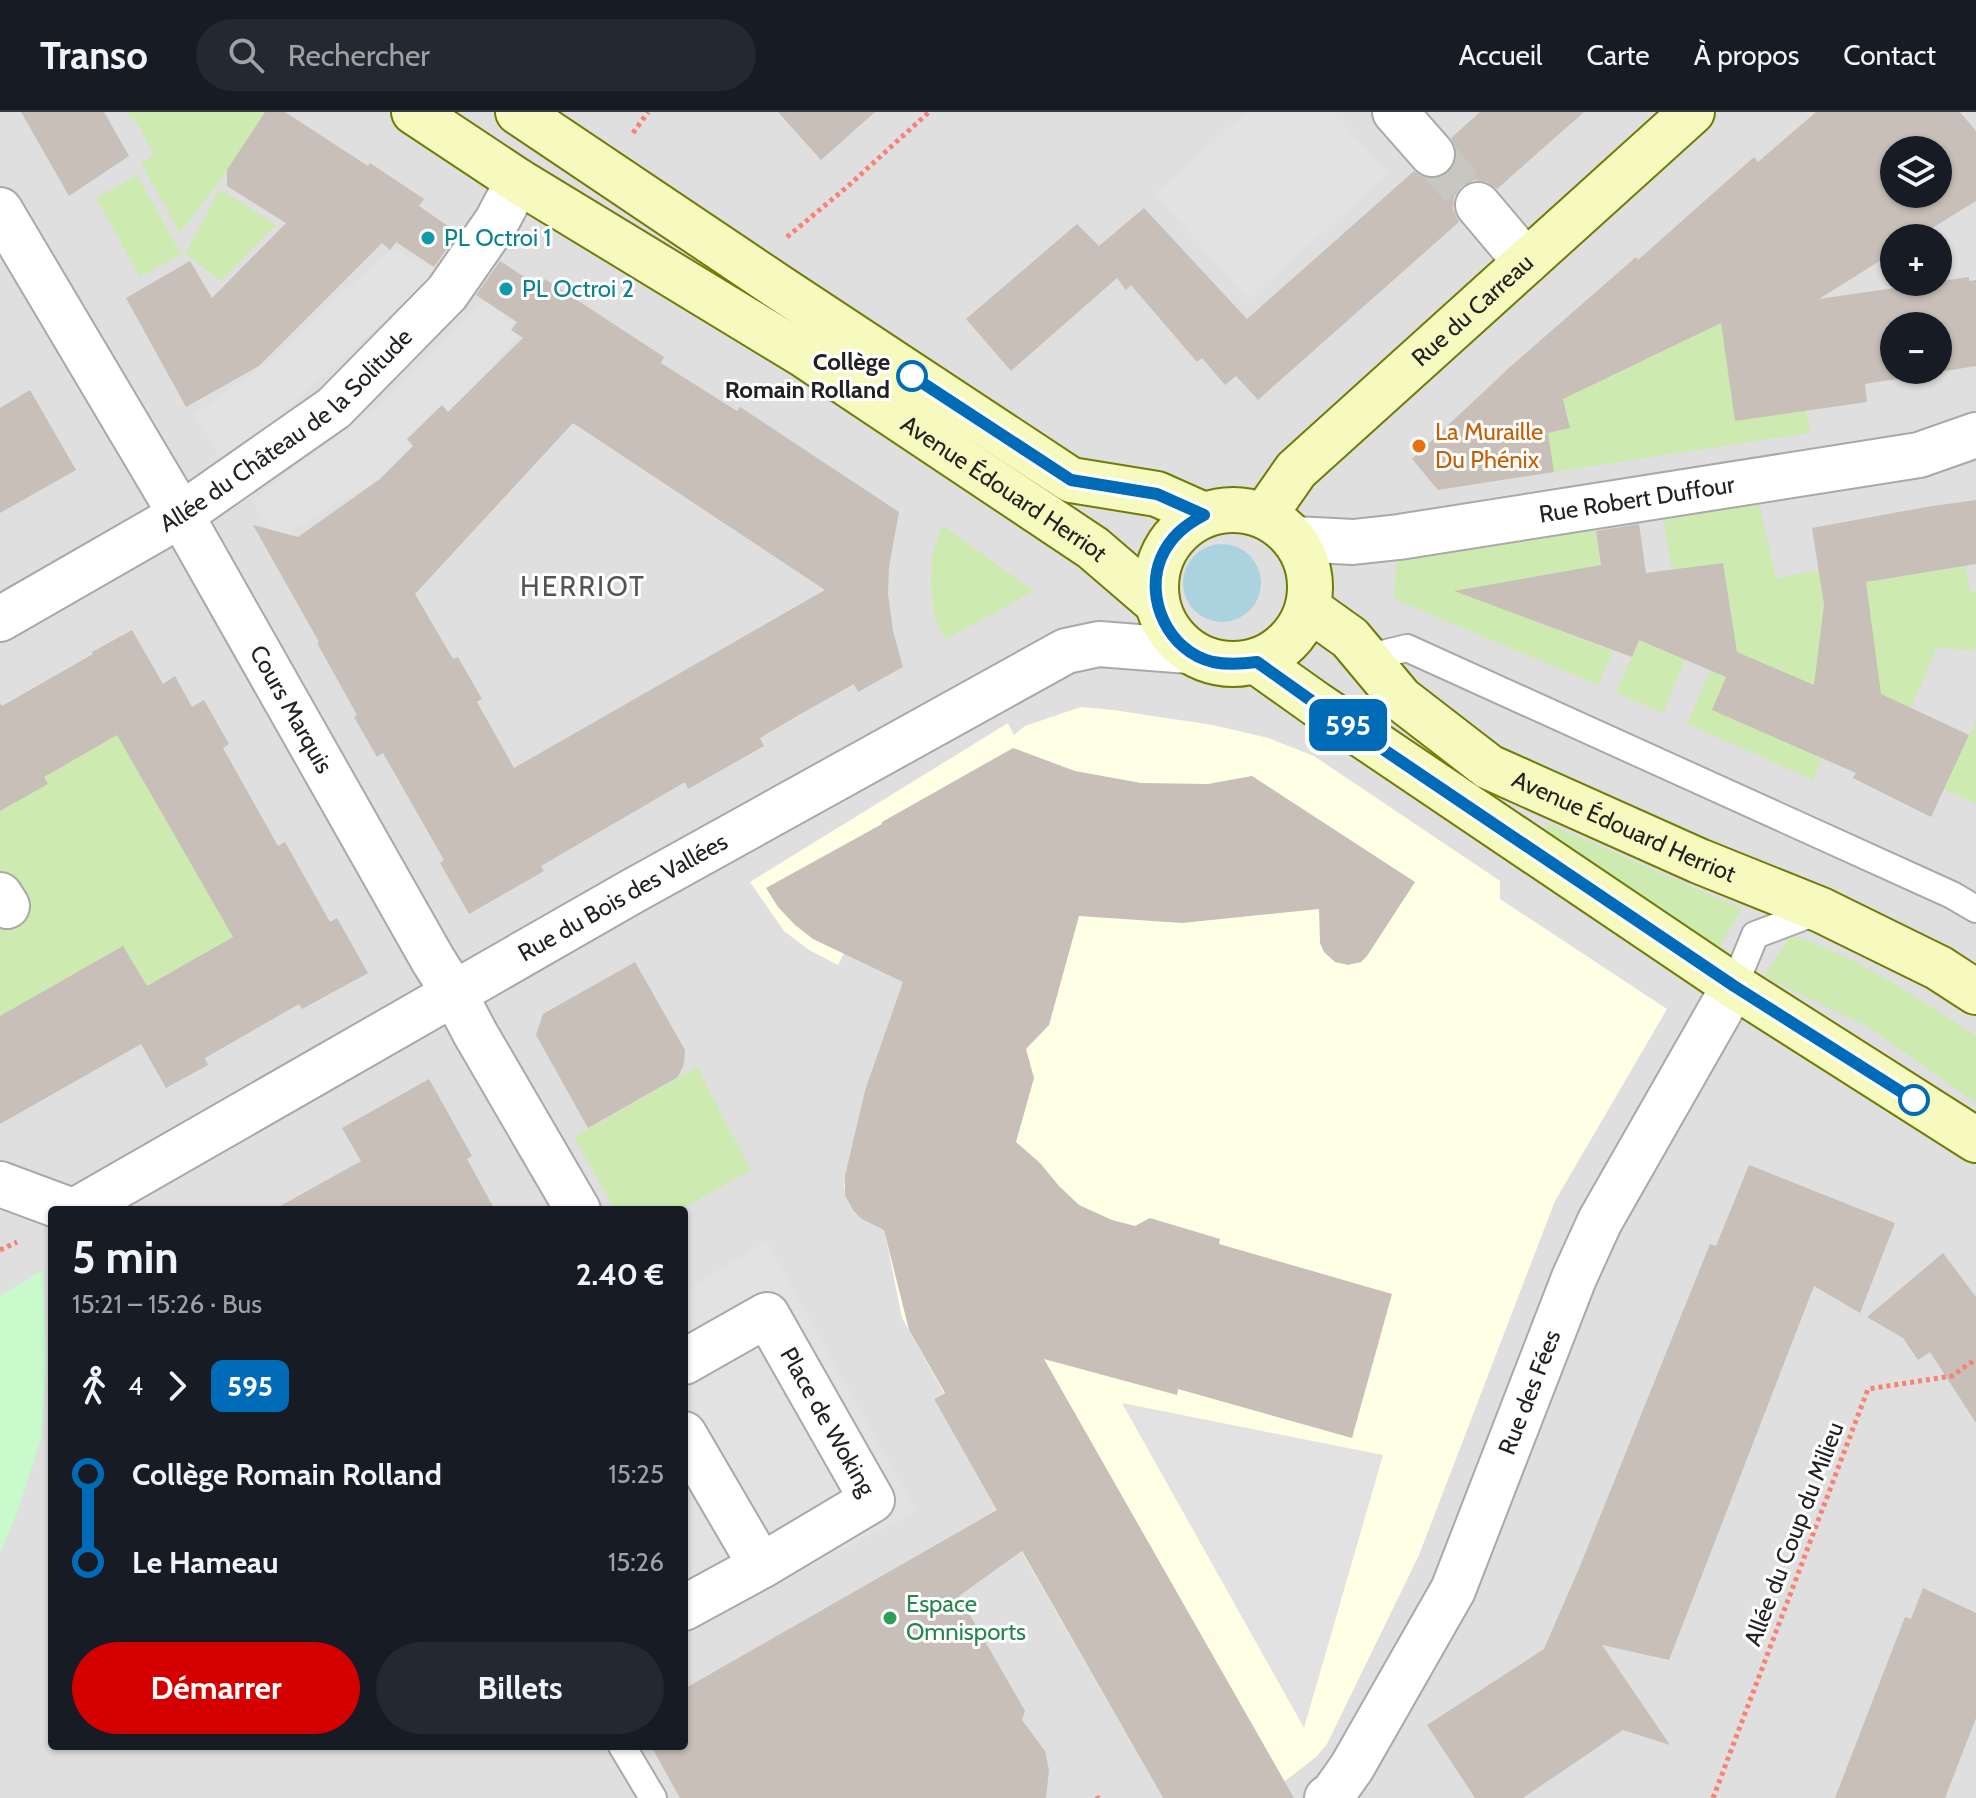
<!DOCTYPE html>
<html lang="fr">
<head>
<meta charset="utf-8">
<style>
	:root { --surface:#171b24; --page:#242831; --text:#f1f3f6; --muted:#9ea1a6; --line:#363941; --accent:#d40000 }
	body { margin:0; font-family:Cabin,sans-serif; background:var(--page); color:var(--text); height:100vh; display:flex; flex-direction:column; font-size:30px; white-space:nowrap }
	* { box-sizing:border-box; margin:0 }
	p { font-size:26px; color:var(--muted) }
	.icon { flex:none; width:44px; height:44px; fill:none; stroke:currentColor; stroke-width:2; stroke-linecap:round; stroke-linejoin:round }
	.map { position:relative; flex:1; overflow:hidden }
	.drawer { position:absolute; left:48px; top:1094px; width:640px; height:544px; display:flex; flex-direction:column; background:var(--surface); border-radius:8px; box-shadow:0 2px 6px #0004 }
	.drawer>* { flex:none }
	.badge { padding:0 16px; border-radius:12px; font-size:28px; line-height:52px }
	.fabs { position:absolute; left:1880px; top:24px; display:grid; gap:16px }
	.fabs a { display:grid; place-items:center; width:72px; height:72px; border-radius:50%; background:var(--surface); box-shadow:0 2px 6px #0004; font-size:40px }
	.map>.badge { position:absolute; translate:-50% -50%; box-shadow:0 0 0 4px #fff }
	.legs { display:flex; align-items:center; gap:12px; height:88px; padding:0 24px; font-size:26px }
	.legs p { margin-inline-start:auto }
	.overview { display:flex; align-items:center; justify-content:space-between; height:136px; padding:0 24px }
	h1 { font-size:44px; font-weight:700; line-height:60px }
	.action { display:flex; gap:16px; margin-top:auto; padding:16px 24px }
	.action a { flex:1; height:92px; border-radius:48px; background:var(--accent); color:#fff; font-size:32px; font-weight:700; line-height:92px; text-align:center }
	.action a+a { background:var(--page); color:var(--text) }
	ul { padding:0 24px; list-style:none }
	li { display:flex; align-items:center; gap:28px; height:88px; font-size:30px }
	li i { display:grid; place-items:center; width:12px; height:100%; margin:0 10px; background:currentColor }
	li i::after { content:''; width:20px; height:20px; margin:-10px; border:6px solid; border-radius:50%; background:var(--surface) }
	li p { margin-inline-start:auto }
	li:first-child i { background:linear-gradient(#0000 50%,currentColor 0) }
	li:last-child i { background:linear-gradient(currentColor 50%,#0000 0) }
	header { display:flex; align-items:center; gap:48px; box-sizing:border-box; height:112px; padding:0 40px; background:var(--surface); border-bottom:2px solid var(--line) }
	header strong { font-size:38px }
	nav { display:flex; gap:44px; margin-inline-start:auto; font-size:28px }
	.search { width:560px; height:72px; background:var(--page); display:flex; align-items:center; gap:20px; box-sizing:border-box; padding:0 28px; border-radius:44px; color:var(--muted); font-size:30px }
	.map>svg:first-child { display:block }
	.residential { fill:#e0dfdf; fill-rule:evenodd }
	.education { fill:#ffffe5 }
	.grass { fill:#cdebb0 }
	.park { fill:#c8facc }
	.parking { fill:#e2e2e2 }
	.water { fill:#aad3df }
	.building { fill:#c7bfb8; fill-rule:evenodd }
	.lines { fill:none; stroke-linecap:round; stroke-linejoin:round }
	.street-tunnel { stroke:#c8c6c1; stroke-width:44; stroke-dasharray:44 22; stroke-linecap:butt }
	.lane-casing { stroke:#a9a9a9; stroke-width:30 }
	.street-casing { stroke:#a9a9a9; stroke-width:48 }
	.secondary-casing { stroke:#707d05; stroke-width:48 }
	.path { stroke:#fa8072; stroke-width:5; stroke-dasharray:4 4; stroke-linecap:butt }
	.lane { stroke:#fff; stroke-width:26 }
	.street { stroke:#fff; stroke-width:44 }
	.secondary { stroke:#f7fabf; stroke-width:44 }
	.line-1-casing { stroke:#fff; stroke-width:18 }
	.line-1 { stroke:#006cb8; stroke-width:12 }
	.culture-dot { fill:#0f9aa8; stroke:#fff; stroke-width:3 }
	.stop-1-dot { fill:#fff; stroke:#006cb8; stroke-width:4 }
	.food-dot { fill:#e8710a; stroke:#fff; stroke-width:3 }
	.leisure-dot { fill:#2e9e5b; stroke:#fff; stroke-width:3 }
	.labels { text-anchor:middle; stroke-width:6; stroke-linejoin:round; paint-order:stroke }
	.culture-label { font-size:24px; fill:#0d838f; stroke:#fff; text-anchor:start }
	.street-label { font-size:24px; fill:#222; stroke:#fff }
	.stop-label { font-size:24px; font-weight:bold; fill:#222; stroke:#fff; text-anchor:end }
	.food-label { font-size:24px; fill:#c56008; stroke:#fff; text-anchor:start }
	.leisure-label { font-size:24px; fill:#27864d; stroke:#fff; text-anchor:start }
	.quarter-label { font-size:28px; letter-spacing:2px; fill:#555; stroke:#fff }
</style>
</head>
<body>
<header>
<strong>Transo</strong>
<div class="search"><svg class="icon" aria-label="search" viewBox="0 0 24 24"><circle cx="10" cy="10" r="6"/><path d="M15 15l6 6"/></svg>Rechercher</div>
<nav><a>Accueil</a><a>Carte</a><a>À propos</a><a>Contact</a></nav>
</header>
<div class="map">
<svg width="1976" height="1686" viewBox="0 0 1976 1686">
	<rect width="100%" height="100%" fill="#f2efe9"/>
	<!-- residential -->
	<path class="residential" d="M 0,0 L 1976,0 L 1976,1686 L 0,1686 ZM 1894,38 L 1938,38 L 1938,82 L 1894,82 ZM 1894,126 L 1938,126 L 1938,170 L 1894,170 ZM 1894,214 L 1938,214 L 1938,258 L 1894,258 ZM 52,1098 L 684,1098 L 684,1634 L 52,1634 Z"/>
	<!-- education -->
	<polygon class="education" points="1081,595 1113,598 1213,613 1268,626 1314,644 1500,769 1500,787 1667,897 1555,1089 1419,1443 1327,1632 1316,1645 1285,1669 1268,1686 1163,1686 934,1287 944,1281 902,1206 884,1116 854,1101 844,1074 865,978 939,770 870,791 838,853 809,838 784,819 750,770 1008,611 1014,623 1025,614"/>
	<!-- grass -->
	<g class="grass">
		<polygon points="126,0 265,0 220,69 180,121 141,51 154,42 134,6 130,7"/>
		<polygon points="137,63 181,142 140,165 96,86"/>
		<polygon points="220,77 276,113 221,169 185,142"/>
		<polygon points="1699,188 1767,238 1726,244 1735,308 1806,298 1810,321 1554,360 1547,321 1570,315 1562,281 1615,261 1720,212"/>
		<polygon points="1759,392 1776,466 1819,458 1865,467 1965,451 1970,480 1976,479 1976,529 1974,539 1937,535 1911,596 1853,576 1813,668 1687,612 1732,508 1723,451 1672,458 1663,406"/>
		<polygon points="942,413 1034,479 945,528 934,503 931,472 932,444"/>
		<polygon points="1595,416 1601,453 1500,471 1496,494 1613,539 1598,573 1394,487 1397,447"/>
		<polygon points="1639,528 1685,547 1663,601 1616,581"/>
		<polygon points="1976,609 1976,692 1944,677"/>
		<polygon points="118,622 235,810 229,821 241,840 172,860 147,874 123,834 0,904 0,699 48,672 44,665"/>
		<polygon points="1545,710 1742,797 1719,836 1549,721"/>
		<path d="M 1791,823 C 1858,844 1917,886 1976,924 L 1976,991 L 1870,916 L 1764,864 Z"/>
		<polygon points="697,955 751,1058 680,1098 615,1098 574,1025"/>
	</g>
	<!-- park -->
	<polygon class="park" points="43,1158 46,1251 41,1326 17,1401 0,1441 0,1184"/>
	<!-- parking -->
	<g class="parking">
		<polygon points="1247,0 1333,0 1388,62 1248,187 1155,82"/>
		<polygon points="391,137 440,158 225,353 194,302 266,252"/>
		<polygon points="485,189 504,202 519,223 493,255 380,367 276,428 252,388 377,295"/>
		<polygon points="766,1129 916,1399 684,1519 684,1181"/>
		<polygon points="1122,1291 1383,1343 1304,1616"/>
	</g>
	<!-- water -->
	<circle class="water" cx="1222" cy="471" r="39"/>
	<!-- building -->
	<g class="building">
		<polygon points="21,0 104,0 129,44 69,84"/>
		<polygon points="265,0 285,0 368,54 370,51 424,87 419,94 458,121 434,155 396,130 390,138 382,131 259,254 186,295 126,186 190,149 212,186 286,111 227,74 227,58"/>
		<polygon points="778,0 875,0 821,48"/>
		<polygon points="1480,0 1584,0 1497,77 1487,70 1474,68 1461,74 1454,85 1453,97 1459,110 1258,288 1236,264 1225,273 1202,246 1197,250 1131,173 1126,178 1117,166 1011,259 966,207 1077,112 1099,134 1144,96 1247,207 1414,59 1425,66 1438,66 1448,61 1456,49 1456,36 1451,26"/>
		<path d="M 1816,0 L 1960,0 L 1976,19 L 1976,89 L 1916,126 L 1894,126 L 1894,140 L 1819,187 L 1969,165 L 1969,169 L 1976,168 L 1976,254 L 1865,272 L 1867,290 L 1735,309 L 1721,211 L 1563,287 L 1570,316 L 1548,321 L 1554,360 L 1438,378 L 1412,347 L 1510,255 L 1636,145 L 1638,148 L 1754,45 L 1758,50 ZM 1894,38 L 1938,38 L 1938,82 L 1894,82 ZM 1894,214 L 1938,214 L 1938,258 L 1894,258 Z"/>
		<path d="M 500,149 L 540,175 L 545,167 L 664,245 L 661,251 L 737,299 L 740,295 L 899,400 L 889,455 L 888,482 L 893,519 L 903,555 L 858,580 L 854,572 L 804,600 L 760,626 L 764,634 L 688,677 L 685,670 L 541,754 L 544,759 L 469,802 L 440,751 L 444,748 L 383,641 L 377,645 L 354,605 L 357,603 L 317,531 L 319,530 L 253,413 L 298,425 L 380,367 L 413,334 L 407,327 L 442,293 L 448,300 L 523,226 L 511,218 L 517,210 L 476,183 ZM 573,311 L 825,478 L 514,656 L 477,590 L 482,587 L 458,545 L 453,547 L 415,482 Z"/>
		<polygon points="30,278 76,358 0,401 0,296"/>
		<polygon points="1976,388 1976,452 1866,470 1881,582 1969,623 1931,705 1853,666 1856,661 1712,598 1726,565 1639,528 1632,545 1454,479 1601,453 1596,419 1639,412 1646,461 1723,451 1737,540 1814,573 1824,493 1812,416 1926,395"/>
		<polygon points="132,518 163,572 175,564 192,595 204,588 229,632 223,636 278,734 285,730 330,810 337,806 368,861 302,897 299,892 205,946 208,953 166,976 141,932 0,1012 0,904 123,834 147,874 233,825 117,623 44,665 48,672 0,699 0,591 2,594 93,542 92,540"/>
		<polygon points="1013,636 1075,659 1141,671 1208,672 1252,664 1415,770 1367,844 1361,850 1348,853 1335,850 1324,840 1320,831 1319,797 1182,811 1079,804 1049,913 1026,937 1034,966 1016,1030 1040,1051 1059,1074 1079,1093 1112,1108 1135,1114 1150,1106 1220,1127 1219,1132 1392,1182 1352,1326 1178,1277 1177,1283 1044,1247 1294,1686 1163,1686 1022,1439 959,1484 1025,1599 1022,1608 1045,1639 1049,1658 1046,1686 680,1686 651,1634 684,1634 684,1577 997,1398 934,1287 945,1281 909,1218 884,1118 862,1107 854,1100 845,1083 845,1064 865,978 903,870 813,827 795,813 778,795 766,776 882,712 882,710"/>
		<polygon points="635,850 685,938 684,952 678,965 588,1016 536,923 543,902"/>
		<polygon points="429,967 472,1044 467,1047 495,1098 273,1098 361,1049 342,1016"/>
		<polygon points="1749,1053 1895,1111 1860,1201 1814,1174 1669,1548 1602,1533 1670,1633 1623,1618 1523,1686 1475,1686 1427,1613 1544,1537 1580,1454 1710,1132 1716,1134"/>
		<polygon points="1943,1141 1976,1185 1976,1311 1930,1240 1918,1248 1903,1226 1867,1205"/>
		<polygon points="1923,1476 1976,1501 1976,1606 1945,1686 1835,1686 1905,1505 1911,1507"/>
	</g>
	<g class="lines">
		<!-- street-tunnel -->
		<polyline class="street-tunnel" points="1432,42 1478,93"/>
		<defs>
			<g id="lane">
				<polyline points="1366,546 1407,536 1952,783 1976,797"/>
				<polyline points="1734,874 1755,823 1821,798"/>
				<polyline points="622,1634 653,1686"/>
			</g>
			<g id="street">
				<polyline points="1395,0 1432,42"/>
				<polyline points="1478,93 1526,150"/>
				<path id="s1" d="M 0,98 L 181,403 L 433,848 L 454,881 L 475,921 L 578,1098"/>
				<path id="s2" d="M 1294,427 L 1353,430 L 1399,425 L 1919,343 L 1976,323"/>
				<path id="s3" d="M 0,507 L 181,403 L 334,296 L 447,181 L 497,109 L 518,69"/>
				<polyline points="0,783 7,794"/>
				<polyline points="0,1072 70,1098"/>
				<path id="s4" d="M 76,1098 L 631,780 L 1066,539 L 1099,532 L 1189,539"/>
				<path id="s5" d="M 684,1250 L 767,1203 L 872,1388 L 761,1454 L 684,1496"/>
				<polyline points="684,1322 761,1454"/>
				<path id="s6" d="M 1327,1686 L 1333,1682 L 1352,1655 L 1453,1478 L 1574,1166 L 1600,1109 L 1734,874"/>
			</g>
			<g id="secondary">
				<path id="s7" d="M 414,0 L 518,69 L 804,243 L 1093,436 L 1157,491"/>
				<polyline points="518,0 780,176 1071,368 1157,382 1204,403"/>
				<circle cx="1233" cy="475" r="77"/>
				<path id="s8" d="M 1264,404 L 1296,358 L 1692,0"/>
				<path id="s9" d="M 1308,496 L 1350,526 L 1401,587 L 1489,655 L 1699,749 L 1821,798 L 1939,856 L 1976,880"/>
				<polyline points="1257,550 1316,592 1734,874 1976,1028"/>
			</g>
		</defs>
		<!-- lane casing -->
		<use href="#lane" class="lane-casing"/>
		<!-- street casing -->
		<use href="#street" class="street-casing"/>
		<!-- secondary casing -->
		<use href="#secondary" class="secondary-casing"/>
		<!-- path -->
		<g class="path">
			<polyline points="633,21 648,0"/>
			<polyline points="787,125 847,75 929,0"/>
			<polyline points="0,1138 17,1130"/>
			<polyline points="1097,1684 1098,1686"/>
			<polyline points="1713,1686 1868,1277 1952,1264 1976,1247"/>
		</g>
		<!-- lane -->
		<use href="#lane" class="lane"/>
		<!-- street -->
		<use href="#street" class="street"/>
		<!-- secondary -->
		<use href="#secondary" class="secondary"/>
	</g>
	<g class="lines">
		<defs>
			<path id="line-1" d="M 912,264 L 1071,368 L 1157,382 L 1204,403 C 1185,413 1170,425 1161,446 C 1144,487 1169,540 1213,550 C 1228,553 1242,552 1257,550 L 1316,592 L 1734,874 L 1914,988"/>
		</defs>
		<!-- line-1 casing -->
		<use href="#line-1" class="line-1-casing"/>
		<!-- line-1 -->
		<use href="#line-1" class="line-1"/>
	</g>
	<!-- markers -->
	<g class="culture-dot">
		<circle cx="428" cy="126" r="8"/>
		<circle cx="506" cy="177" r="8"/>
	</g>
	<g class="stop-1-dot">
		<circle cx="912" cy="264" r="14"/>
		<circle cx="1914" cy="988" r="14"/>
	</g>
	<circle class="food-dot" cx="1419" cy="334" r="8"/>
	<circle class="leisure-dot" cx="890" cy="1506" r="8"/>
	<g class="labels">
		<!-- culture labels -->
		<g class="culture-label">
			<text x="444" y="134">PL Octroi 1</text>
			<text x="522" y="185">PL Octroi 2</text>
		</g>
		<!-- street labels -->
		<g class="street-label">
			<text dy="8" stroke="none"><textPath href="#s8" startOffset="294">Rue du Carreau</textPath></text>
			<text dy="8" stroke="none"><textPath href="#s3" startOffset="344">Allée du Château de la Solitude</textPath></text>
			<text dy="8" stroke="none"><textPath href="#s7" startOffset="700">Avenue Édouard Herriot</textPath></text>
			<text dy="8" stroke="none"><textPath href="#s2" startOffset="346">Rue Robert Duffour</textPath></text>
			<text dy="8" stroke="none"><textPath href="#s1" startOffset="578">Cours Marquis</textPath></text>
			<text dy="8" stroke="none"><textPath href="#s9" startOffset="390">Avenue Édouard Herriot</textPath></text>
			<text dy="8" stroke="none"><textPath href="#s4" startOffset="630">Rue du Bois des Vallées</textPath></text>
			<text dy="8" stroke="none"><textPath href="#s6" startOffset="456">Rue des Fées</textPath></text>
			<text dy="8" stroke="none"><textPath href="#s5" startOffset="218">Place de Woking</textPath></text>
			<text transform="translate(1794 1422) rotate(-69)" y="8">Allée du Coup du Milieu</text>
		</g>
		<!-- stop labels -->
		<g class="stop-label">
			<text x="890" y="258">Collège<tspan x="890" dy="28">Romain Rolland</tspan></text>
		</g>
		<!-- food labels -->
		<g class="food-label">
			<text x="1435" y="328">La Muraille<tspan x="1435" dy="28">Du Phénix</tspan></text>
		</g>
		<!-- leisure labels -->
		<g class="leisure-label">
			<text x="906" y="1500">Espace<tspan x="906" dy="28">Omnisports</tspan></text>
		</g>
		<!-- quarter labels -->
		<g class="quarter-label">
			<text x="583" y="484">HERRIOT</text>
		</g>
	</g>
</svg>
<div class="fabs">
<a><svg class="icon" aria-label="layers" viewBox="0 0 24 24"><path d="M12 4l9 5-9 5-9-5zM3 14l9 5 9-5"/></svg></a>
<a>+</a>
<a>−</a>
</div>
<b class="badge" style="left:1348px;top:613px;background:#006cb8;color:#fff">595</b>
<section class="drawer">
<div class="overview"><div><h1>5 min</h1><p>15:21 – 15:26 · Bus</p></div><b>2.40 €</b></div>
<div class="legs"><svg class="icon" aria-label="walk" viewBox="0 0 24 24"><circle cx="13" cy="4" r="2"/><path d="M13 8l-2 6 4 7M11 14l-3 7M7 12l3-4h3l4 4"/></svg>4<svg class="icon" aria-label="forward" viewBox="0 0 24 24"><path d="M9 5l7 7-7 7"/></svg><b class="badge" style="background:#006cb8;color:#fff">595</b></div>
<ul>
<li><i style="color:#006cb8"></i><b>Collège Romain Rolland</b><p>15:25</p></li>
<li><i style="color:#006cb8"></i><b>Le Hameau</b><p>15:26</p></li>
</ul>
<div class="action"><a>Démarrer</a><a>Billets</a></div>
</section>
</div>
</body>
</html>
